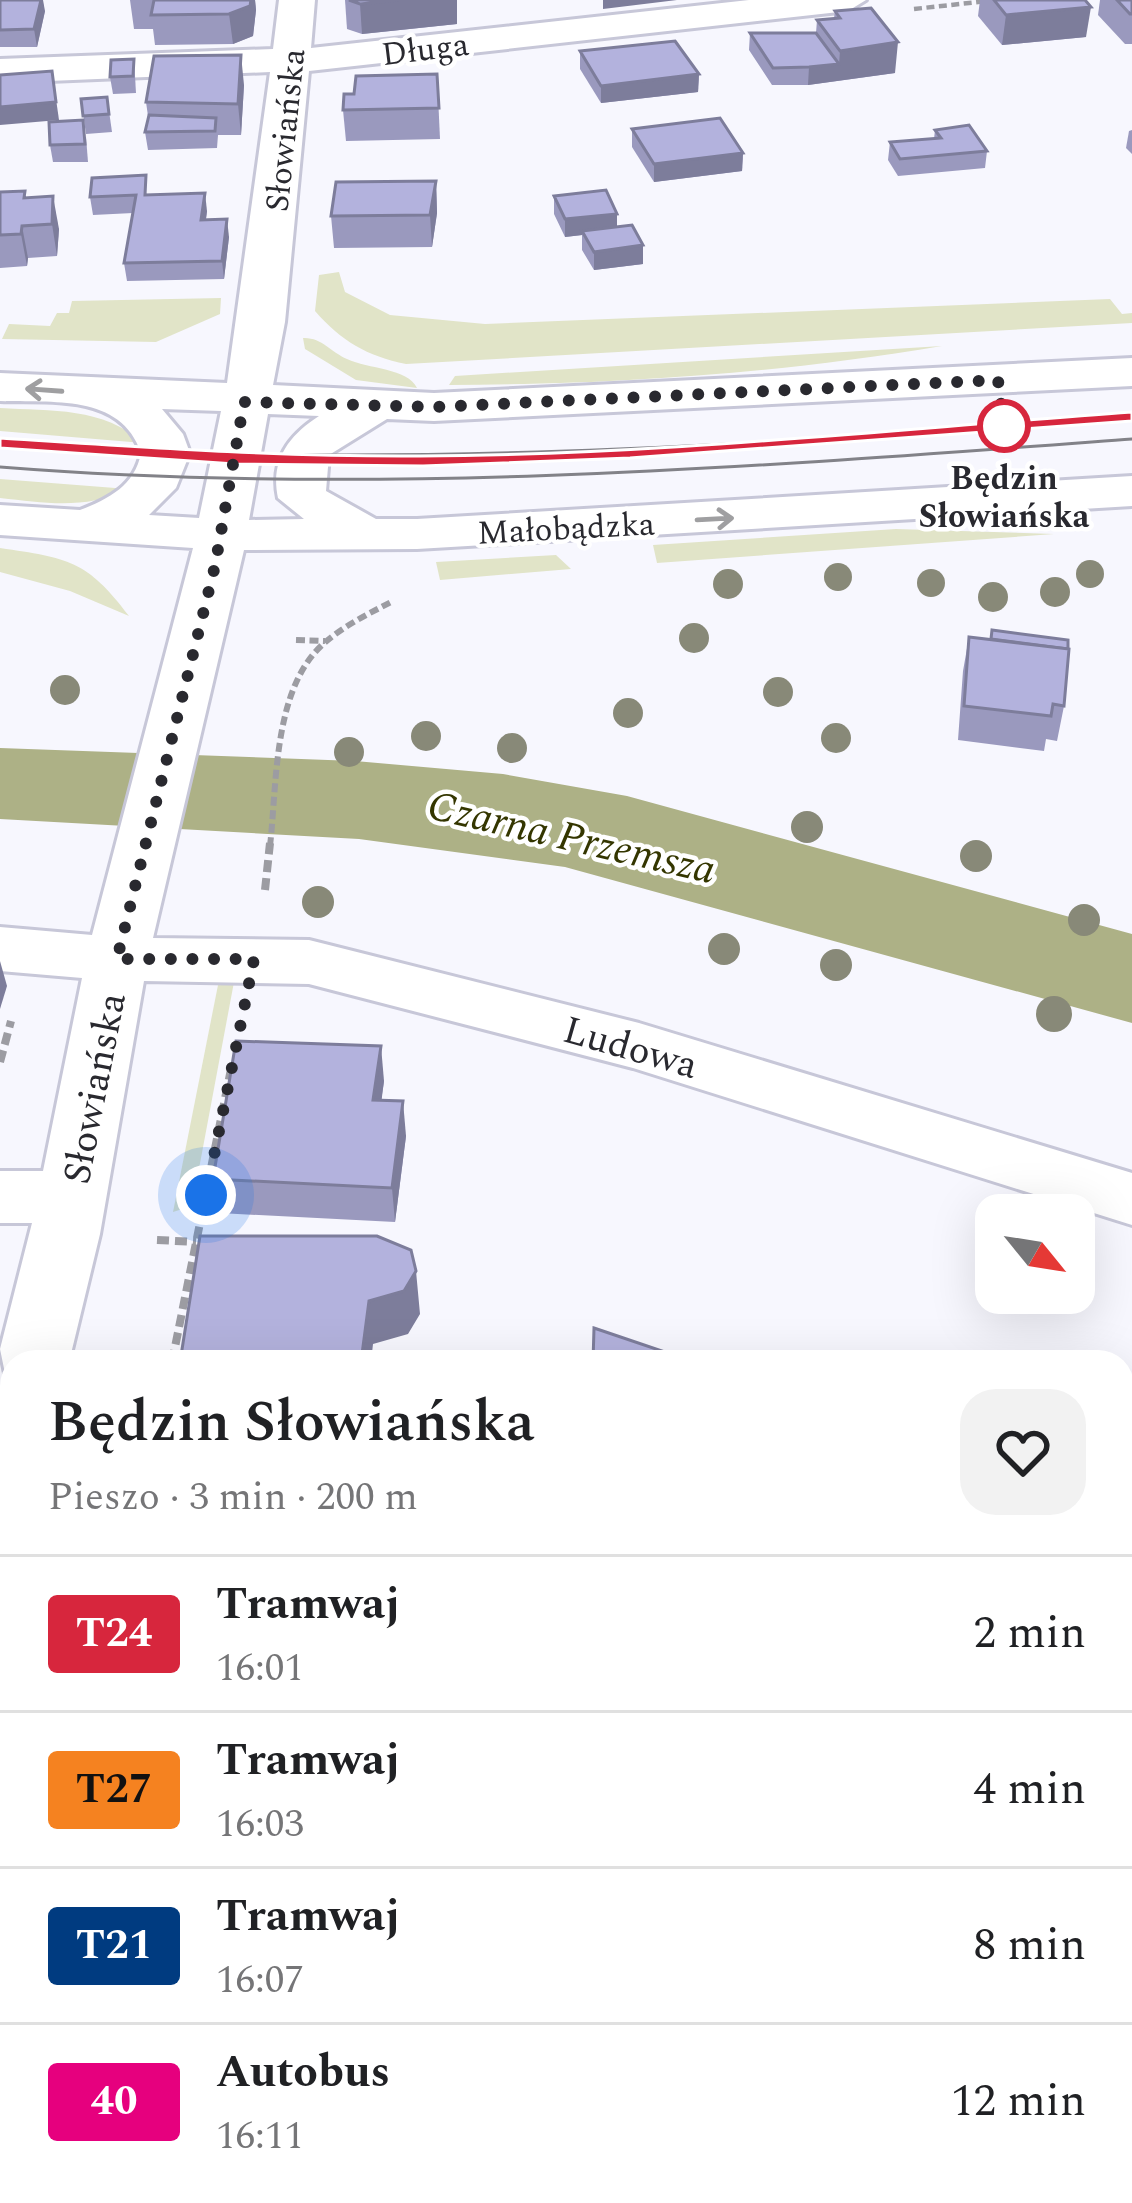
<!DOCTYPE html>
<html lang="pl">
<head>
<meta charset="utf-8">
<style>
	:root { --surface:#fff; --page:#f2f2f2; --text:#202124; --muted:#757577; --line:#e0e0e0 }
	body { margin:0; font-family:Spectral,serif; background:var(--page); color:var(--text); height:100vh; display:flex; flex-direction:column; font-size:45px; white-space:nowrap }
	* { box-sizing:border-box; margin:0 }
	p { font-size:39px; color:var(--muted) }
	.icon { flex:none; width:66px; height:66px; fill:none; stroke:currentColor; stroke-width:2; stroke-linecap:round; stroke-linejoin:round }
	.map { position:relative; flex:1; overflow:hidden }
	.panel { position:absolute; left:0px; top:1350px; width:1134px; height:855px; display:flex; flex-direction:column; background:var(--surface); border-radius:36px 36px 0 0; box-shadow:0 12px 48px #0002 }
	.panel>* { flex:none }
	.badge { padding:0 24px; border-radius:9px; font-size:42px; line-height:78px }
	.needle { width:78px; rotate:120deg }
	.buttons { position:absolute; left:975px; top:1194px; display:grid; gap:24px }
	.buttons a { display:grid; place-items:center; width:120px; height:120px; border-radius:24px; background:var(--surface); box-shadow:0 12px 48px #0002; font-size:60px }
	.you { position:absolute; width:60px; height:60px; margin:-30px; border:9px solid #fff; border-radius:50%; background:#1a73e8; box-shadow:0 0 0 18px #1a73e833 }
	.map>.badge { position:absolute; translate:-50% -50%; box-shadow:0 0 0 6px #fff }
	.round { display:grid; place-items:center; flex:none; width:126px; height:126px; border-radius:36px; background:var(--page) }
	.summary { display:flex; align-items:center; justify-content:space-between; height:204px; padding:0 48px }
	h1 { font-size:57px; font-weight:600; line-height:90px }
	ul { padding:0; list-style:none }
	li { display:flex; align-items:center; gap:36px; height:156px; padding:0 48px; border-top:3px solid var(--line) }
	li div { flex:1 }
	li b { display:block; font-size:45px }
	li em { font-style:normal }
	li .badge { min-width:132px; font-weight:700; text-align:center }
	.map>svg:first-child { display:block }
	.green { fill:#e1e4c8 }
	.water { fill:#adb186 }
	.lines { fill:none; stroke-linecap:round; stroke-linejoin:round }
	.minor-casing { stroke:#c7c7d8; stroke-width:6 }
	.path-far3 { stroke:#9c9ca2; stroke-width:4.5; stroke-dasharray:8 4.5; stroke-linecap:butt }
	.path-far2 { stroke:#9c9ca2; stroke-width:6; stroke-dasharray:9 4.5; stroke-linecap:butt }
	.path-far1 { stroke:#9c9ca2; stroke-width:8; stroke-dasharray:12 6; stroke-linecap:butt }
	.path { stroke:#9c9ca2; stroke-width:9; stroke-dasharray:15 8; stroke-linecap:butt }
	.minor { fill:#fff; fill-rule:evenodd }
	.tram { stroke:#828288; stroke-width:3 }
	.tree { fill:#888978 }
	.wall { fill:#9a99be }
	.shaded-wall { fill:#7d7d9b }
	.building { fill:#b3b2dd; stroke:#7d7d9b; stroke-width:3 }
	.oneway { stroke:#9f9fa1 }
	.line { fill:#d7263d; stroke:#fff; stroke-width:3 }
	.walk { stroke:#29292f; stroke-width:12; stroke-dasharray:0 21.6 }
	.stop-dot { fill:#fff; stroke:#d7263d; stroke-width:6 }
	.labels { text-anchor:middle; stroke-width:9; stroke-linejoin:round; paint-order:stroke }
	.far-street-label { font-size:33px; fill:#29292f; stroke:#fff }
	.far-stop-label { font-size:33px; font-weight:bold; fill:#29292f; stroke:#fff }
	.street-label { font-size:39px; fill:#29292f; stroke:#fff }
	.water-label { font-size:42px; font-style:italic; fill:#343600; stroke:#fff }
</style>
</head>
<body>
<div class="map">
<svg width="1132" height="2203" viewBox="0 0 1132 2203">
	<rect width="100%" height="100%" fill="#f7f7fe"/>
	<!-- green -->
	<g class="green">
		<path d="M 339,272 L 345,292 L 390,315 L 485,324 L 1110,299 L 1122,314 L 1132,313 L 1132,323 L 406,364 C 367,356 341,341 315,311 L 319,275 Z"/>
		<polygon points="221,298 220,314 156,342 2,339 9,324 50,326 57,313 69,313 72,301"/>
		<path d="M 303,338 C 321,337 331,352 347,359 C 368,369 408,368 417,388 L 356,380 L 305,349 Z"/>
		<path d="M 942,346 C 776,374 618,384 449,385 L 455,376 Z"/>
		<path d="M 0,408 C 51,411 104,407 143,443 L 0,431 Z"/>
		<path d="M 0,479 L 128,489 C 86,510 46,503 0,498 Z"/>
		<polygon points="896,529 1054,534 657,563 653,545"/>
		<path d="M 0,548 C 68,558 87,560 129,616 L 70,591 L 0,572 Z"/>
		<polygon points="556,555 571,569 440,580 436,562"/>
		<polygon points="219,980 234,982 192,1206 173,1212"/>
	</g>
	<!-- water -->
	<polygon class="water" points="0,748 355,761 503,774 627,796 1132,934 1132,1023 565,867 359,839 0,819"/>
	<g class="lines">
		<defs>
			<g id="minor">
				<path d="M 279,0 L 315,0 L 311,48 L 749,0 L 866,0 L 848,11 L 309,71 L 285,322 L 273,385 L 434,393 L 1132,358 L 1132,386 L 434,421 L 387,419 L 329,455 L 326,491 L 376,519 L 417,519 L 1132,476 L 1132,506 L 417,549 L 244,550 L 153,938 L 309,940 L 639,1023 L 1132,1173 L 1132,1225 L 633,1068 L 309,984 L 144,981 L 100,1234 L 69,1362 L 12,1362 L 12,1385 L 7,1383 L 0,1349 L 32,1223 L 0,1223 L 0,1171 L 43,1171 L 82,978 L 0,971 L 0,927 L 92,935 L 193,548 L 0,535 L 0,505 L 80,510 C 109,499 135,485 141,453 C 121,393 51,403 0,401 L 0,373 L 227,383 L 270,72 L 0,83 L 0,59 L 273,49 ZM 162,409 L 221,411 L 199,518 L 149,515 L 176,488 L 190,453 L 183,434 ZM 268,414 L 319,416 C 288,436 270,461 278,498 L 304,519 L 249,520 Z"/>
				<polygon points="12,1417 12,1527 0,1531 0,1421"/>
				<rect x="0" y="1663" width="12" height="76"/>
			</g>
		</defs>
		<!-- minor casing -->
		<use href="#minor" class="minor-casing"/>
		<!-- path-far3 -->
		<polyline class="path-far3" points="914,9 996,0"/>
		<!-- path-far2 -->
		<g class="path-far2">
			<polyline points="296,640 325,641"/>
			<path d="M 270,846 C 277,785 273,692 321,646 C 341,627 368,614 393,601"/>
		</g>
		<!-- path-far1 -->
		<g class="path-far1">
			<polyline points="265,890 270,843"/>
			<polyline points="0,1062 11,1021"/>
			<polyline points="157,1240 196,1242"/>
			<polyline points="172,1362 231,1069"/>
		</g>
		<!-- path -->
		<polyline class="path" points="14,2203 16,2193"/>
		<!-- minor -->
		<use href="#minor" class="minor"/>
		<!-- tram -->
		<g class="tram">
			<path d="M 0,443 C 379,471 754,445 1132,417"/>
			<path d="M 0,467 C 379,497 754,467 1132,439"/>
		</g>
	</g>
	<!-- trees -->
	<g class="tree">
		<circle cx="1090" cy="574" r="14"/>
		<circle cx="838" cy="577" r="14"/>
		<circle cx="728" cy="584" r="15"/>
		<circle cx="931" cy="583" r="14"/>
		<circle cx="1055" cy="592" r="15"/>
		<circle cx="993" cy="597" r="15"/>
		<circle cx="694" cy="638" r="15"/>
		<circle cx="65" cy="690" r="15"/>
		<circle cx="778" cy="692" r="15"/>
		<circle cx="628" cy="713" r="15"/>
		<circle cx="426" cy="736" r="15"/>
		<circle cx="836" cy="738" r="15"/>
		<circle cx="512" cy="748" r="15"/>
		<circle cx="349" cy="752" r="15"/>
		<circle cx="807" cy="827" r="16"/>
		<circle cx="976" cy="856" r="16"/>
		<circle cx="318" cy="902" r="16"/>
		<circle cx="1084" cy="920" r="16"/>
		<circle cx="724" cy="949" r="16"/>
		<circle cx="836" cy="965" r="16"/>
		<circle cx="1054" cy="1014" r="18"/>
	</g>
	<!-- wall -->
	<g class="wall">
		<polygon points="0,0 45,11 37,47 0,47"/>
		<polygon points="130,0 255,0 256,10 253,36 233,44 155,45 153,29 134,29"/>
		<polygon points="345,0 457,0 457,24 362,34 347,29"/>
		<polygon points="980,0 1085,0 1086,37 1002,45 978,16"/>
		<polygon points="1100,0 1132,0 1132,44 1125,44 1098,15"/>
		<polygon points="835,11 895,73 808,85 772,85 749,50 750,33 816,33 817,20 834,18"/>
		<polygon points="580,51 699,74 698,92 601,103 580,69"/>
		<polygon points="134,59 136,93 113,94 110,77"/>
		<polygon points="437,74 440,139 346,141 343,110 354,94"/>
		<polygon points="244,85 241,135 218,135 217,148 148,150 145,132 148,116 146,102"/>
		<polygon points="107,97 112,132 86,134 81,99"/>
		<polygon points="632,129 743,153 742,171 654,182 632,147"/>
		<polygon points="935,130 987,151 985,168 898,176 888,160 890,142 934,139"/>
		<polygon points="1132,130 1132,154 1126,148 1129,131"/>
		<polygon points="86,137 88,162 53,162 50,145"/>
		<polygon points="436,181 437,213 432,247 334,248 331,216"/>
		<polygon points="0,192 26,198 59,229 57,256 28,258 27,266 0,268"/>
		<polygon points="149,195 207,211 206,220 229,237 224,279 127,281 124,263 133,213 93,215 90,197"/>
		<polygon points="554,196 617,214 617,227 643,264 594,270 582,250 582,235 565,237 554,214"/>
		<polygon points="969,637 1064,706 1057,741 1046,739 1044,751 958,740 963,671"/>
		<polygon points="384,1081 381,1101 406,1136 395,1222 219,1213 213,1179"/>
		<polygon points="1122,1534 1132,1534 1132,1694 1122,1643"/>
		<polygon points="752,2193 827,2193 824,2203 753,2203"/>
		<polygon points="1047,2193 1122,2193 1132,2203 1048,2203"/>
	</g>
	<!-- shaded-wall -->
	<g class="shaded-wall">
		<polygon points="41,0 43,0 45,11 37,47 34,29"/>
		<polygon points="251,0 255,0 256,10 253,36 233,44 229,14"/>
		<polygon points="400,0 457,0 457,24 362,34 360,4"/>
		<polygon points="603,0 677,0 603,9"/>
		<polygon points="1091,7 1086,37 1002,45 1006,15"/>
		<polygon points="898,42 895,73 808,85 809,67 839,64 840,51"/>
		<polygon points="241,55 244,85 241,135 238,104"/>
		<polygon points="52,71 59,120 0,125 0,107"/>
		<polygon points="699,74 698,92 601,103 601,86"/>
		<polygon points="743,153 742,171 654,182 654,164"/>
		<polygon points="436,181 437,213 432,247 430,215"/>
		<polygon points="205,193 207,211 203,238 201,220"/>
		<polygon points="53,196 59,229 57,256 52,224"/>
		<polygon points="617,214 617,232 582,231 582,235 565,237 565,219"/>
		<polygon points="227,219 229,237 224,279 222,261"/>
		<polygon points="22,226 28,258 27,266 21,234"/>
		<polygon points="643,245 643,264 594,270 594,252"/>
		<polygon points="0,961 7,986 0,1009"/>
		<polygon points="381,1046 384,1081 377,1135 373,1100"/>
		<polygon points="403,1101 406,1136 395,1222 392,1188"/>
		<polygon points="416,1271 420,1314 408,1334 373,1344 371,1362 361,1362 369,1301"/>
	</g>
	<!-- building -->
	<g class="building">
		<polygon points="0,0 41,0 34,29 0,30"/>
		<polygon points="154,0 251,0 250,6 229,14 151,15"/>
		<polygon points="349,0 400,0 360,4"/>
		<polygon points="994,0 1085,0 1091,7 1006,15"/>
		<polygon points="1117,0 1132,0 1132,14 1130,14"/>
		<polygon points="871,8 898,42 840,51 817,20 840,18 835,11"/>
		<polygon points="750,33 816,33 839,64 809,67 773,68"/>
		<polygon points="675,41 699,74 601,86 580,51"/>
		<polygon points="241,55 238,104 146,102 154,56"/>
		<polygon points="134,59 133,76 110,77 111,60"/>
		<polygon points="52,71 56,102 0,107 0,75"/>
		<polygon points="437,74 439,108 343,110 344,94 354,94 356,76"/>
		<polygon points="107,97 109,114 83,116 81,99"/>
		<polygon points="149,115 216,118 215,131 145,132"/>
		<polygon points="720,118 743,153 654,164 632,129"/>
		<polygon points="83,120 85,144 50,145 49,122"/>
		<polygon points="969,125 987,151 900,159 890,142 941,138 935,130"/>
		<polygon points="146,175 145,195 205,193 201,220 227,219 222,261 124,263 136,195 90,197 92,178"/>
		<polygon points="436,181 430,215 331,216 336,182"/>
		<polygon points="606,190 617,214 565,219 554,196"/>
		<polygon points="25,191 24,198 53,196 52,224 22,226 21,234 0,235 0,192"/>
		<polygon points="632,225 643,245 594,252 582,231"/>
		<polygon points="992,630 1068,640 1068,649 991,639"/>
		<polygon points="969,637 1069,649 1064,706 1053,704 1051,716 964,706"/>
		<polygon points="236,1041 381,1046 373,1100 403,1101 392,1188 213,1179"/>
		<polygon points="200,1236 377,1236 411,1250 416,1271 404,1291 369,1301 361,1362 180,1362"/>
		<polygon points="594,1328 674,1355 674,1362 593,1362"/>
		<polygon points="1122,1534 1132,1534 1132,1643 1122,1594"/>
		<polygon points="1132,2084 1132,2203 1064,2203 1062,2193 1122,2193 1122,2085"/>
		<rect x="512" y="2193" width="71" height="10"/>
	</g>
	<!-- one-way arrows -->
	<defs><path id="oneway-shaft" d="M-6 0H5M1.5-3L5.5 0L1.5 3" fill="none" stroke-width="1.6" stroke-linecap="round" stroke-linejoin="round" transform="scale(3)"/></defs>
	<g class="oneway">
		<use href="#oneway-shaft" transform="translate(44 390) rotate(-176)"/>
		<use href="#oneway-shaft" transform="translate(715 519) rotate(-3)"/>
	</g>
	<!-- line -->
	<path class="line" d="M 1132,412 L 1132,421 L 630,458 L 423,466 L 235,464 L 0,448 L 0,438 C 140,447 280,457 420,456 C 657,455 895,429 1132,412 Z"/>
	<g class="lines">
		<!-- walk -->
		<polyline class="walk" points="206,1195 254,959 117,959 215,566 244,402 434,407 998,380 1004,426"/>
	</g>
	<!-- markers -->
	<circle class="stop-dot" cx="1004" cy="426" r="24"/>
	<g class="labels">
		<!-- far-street labels -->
		<g class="far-street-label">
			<text transform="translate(425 48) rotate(-7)" y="12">Długa</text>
			<text transform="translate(284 130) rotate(-84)" y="12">Słowiańska</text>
			<text transform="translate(566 527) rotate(-3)" y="12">Małobądzka</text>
		</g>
		<!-- far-stop labels -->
		<g class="far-stop-label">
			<text x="1004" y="489">Będzin<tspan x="1004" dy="38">Słowiańska</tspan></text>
		</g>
		<!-- street labels -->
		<g class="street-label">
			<text transform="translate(631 1046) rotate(16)" y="14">Ludowa</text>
			<text transform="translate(93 1088) rotate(-79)" y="14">Słowiańska</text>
		</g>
		<!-- water labels -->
		<g class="water-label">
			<text transform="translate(572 836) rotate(13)" y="15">Czarna Przemsza</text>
		</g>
	</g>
</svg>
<div class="buttons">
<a><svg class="needle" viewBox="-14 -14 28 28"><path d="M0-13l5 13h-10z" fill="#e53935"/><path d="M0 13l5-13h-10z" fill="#757577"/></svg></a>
</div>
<div class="you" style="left:206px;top:1195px"></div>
<section class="panel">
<div class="summary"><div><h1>Będzin Słowiańska</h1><p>Pieszo · 3 min · 200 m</p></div><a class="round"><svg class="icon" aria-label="heart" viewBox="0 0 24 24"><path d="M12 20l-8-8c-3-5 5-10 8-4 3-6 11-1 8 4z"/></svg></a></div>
<ul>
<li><span class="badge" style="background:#d7263d;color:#fff">T24</span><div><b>Tramwaj</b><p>16:01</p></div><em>2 min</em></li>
<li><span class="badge" style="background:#f58220;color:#111">T27</span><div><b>Tramwaj</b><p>16:03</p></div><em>4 min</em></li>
<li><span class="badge" style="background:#003b80;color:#fff">T21</span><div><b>Tramwaj</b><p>16:07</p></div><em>8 min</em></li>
<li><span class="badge" style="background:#e6007e;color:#fff">40</span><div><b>Autobus</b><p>16:11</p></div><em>12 min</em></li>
</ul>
</section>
</div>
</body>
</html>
